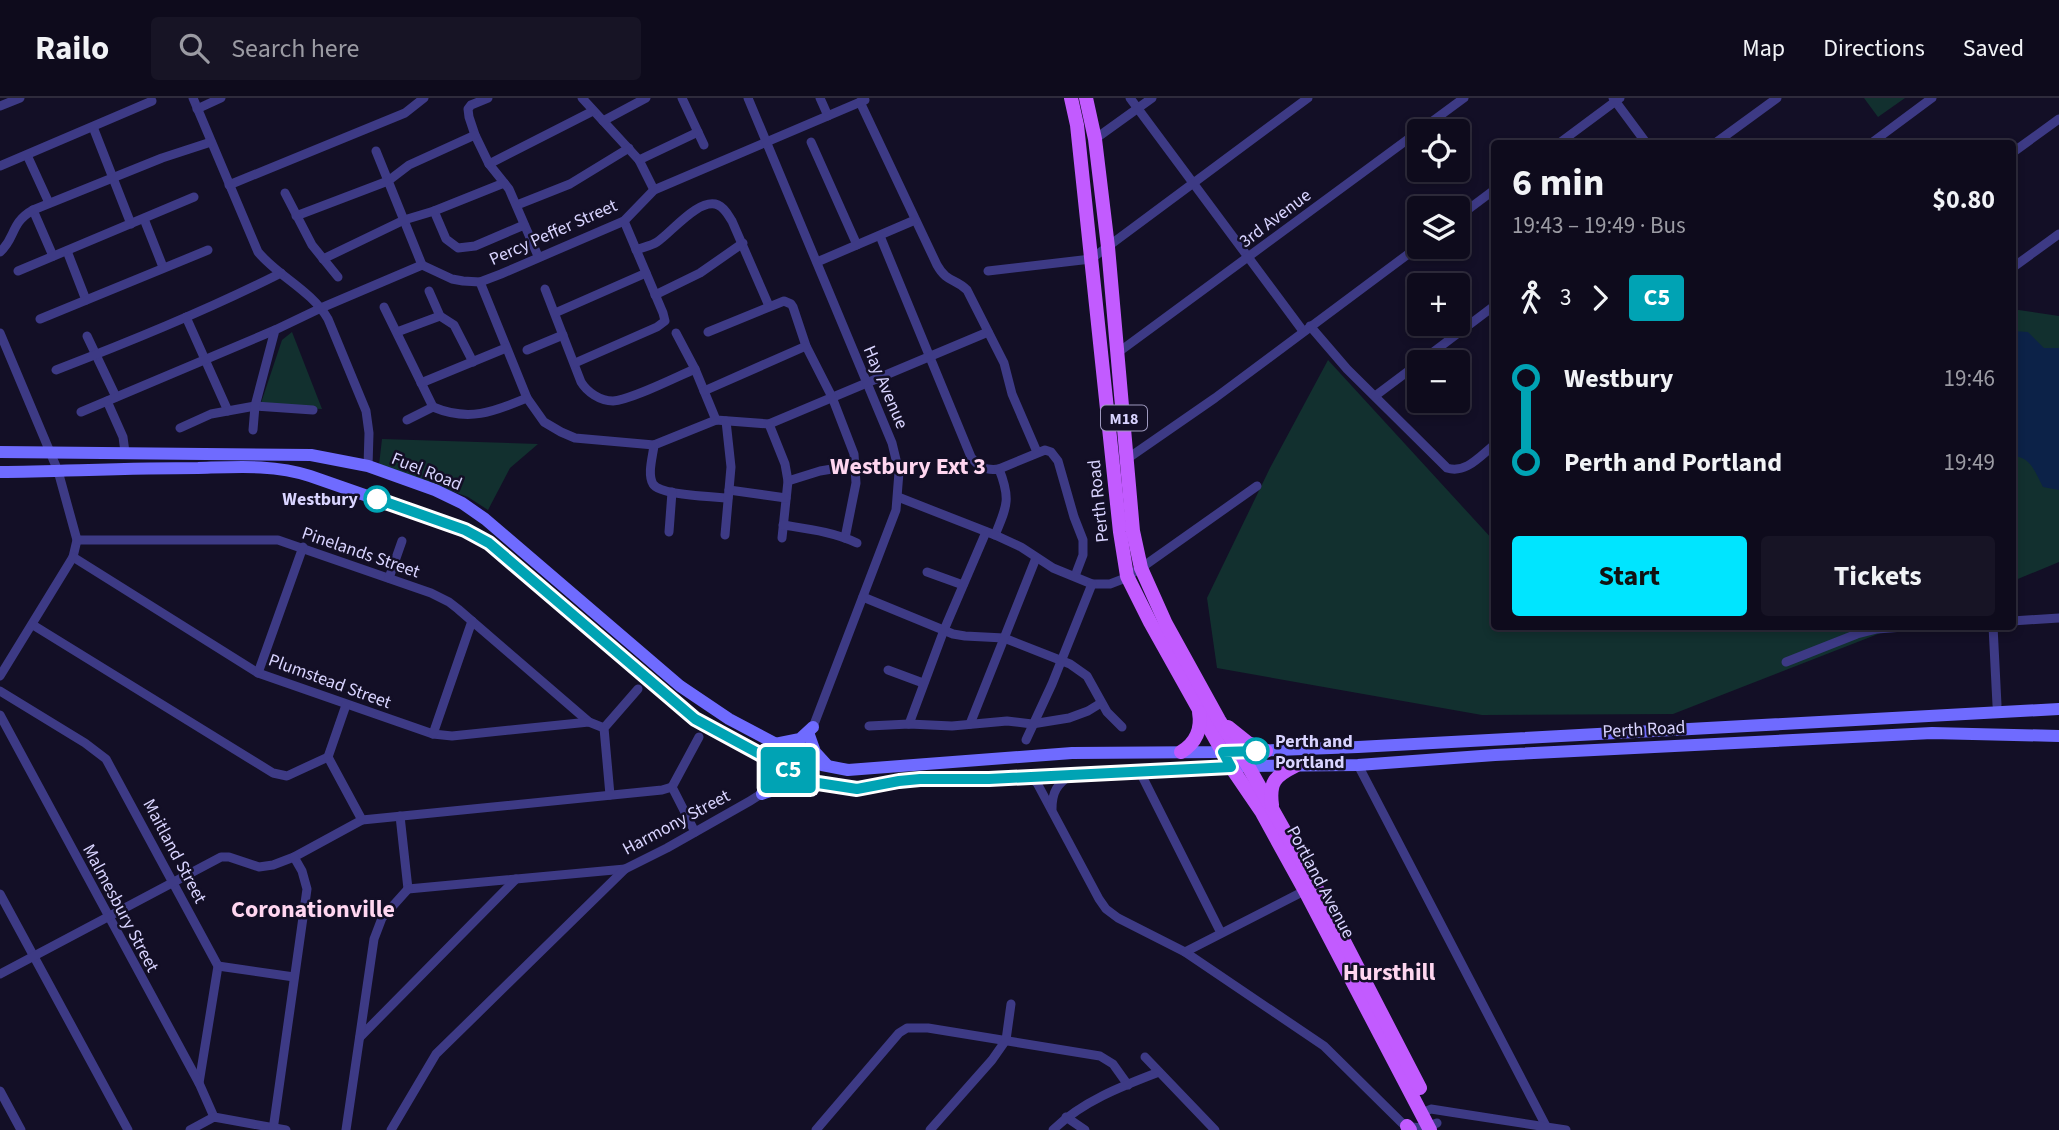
<!DOCTYPE html>
<html lang="en">
<head>
<meta charset="utf-8">
<style>
	:root { --surface:#0e0b1c; --page:#171425; --text:#f1f3f6; --muted:#9b9ba3; --line:#2e2b3b; --accent:#00e5ff }
	body { margin:0; font-family:"Source Sans 3",sans-serif; background:var(--page); color:var(--text); height:100vh; display:flex; flex-direction:column; font-size:26px; white-space:nowrap }
	* { box-sizing:border-box; margin:0 }
	p { font-size:23px; color:var(--muted) }
	.icon { flex:none; width:38px; height:38px; fill:none; stroke:currentColor; stroke-width:2; stroke-linecap:round; stroke-linejoin:round }
	.map { position:relative; flex:1; overflow:hidden }
	.drawer { position:absolute; left:1491px; top:42px; width:525px; height:490px; display:flex; flex-direction:column; background:var(--surface); border-radius:7px; box-shadow:0 4px 10px #0003,0 0 0 2px var(--line) }
	.drawer>* { flex:none }
	.badge { padding:0 14px; border-radius:5px; font-size:24px; line-height:46px }
	.buttons { position:absolute; left:1407px; top:21px; display:grid; gap:14px }
	.buttons a { display:grid; place-items:center; width:63px; height:63px; border-radius:7px; background:var(--surface); box-shadow:0 4px 10px #0003,0 0 0 2px var(--line); font-size:35px }
	.map>.badge { position:absolute; translate:-50% -50%; box-shadow:0 0 0 4px #fff }
	.legs { display:flex; align-items:center; gap:10px; height:77px; padding:0 21px; font-size:23px }
	.legs p { margin-inline-start:auto }
	.overview { display:flex; align-items:center; justify-content:space-between; height:119px; padding:0 21px }
	h1 { font-size:38px; font-weight:700; line-height:52px }
	.cta { display:flex; gap:14px; margin-top:auto; padding:14px 21px }
	.cta a { flex:1; height:80px; border-radius:7px; background:var(--accent); color:#111; font-size:28px; font-weight:700; line-height:80px; text-align:center }
	.cta a+a { background:var(--page); color:var(--text) }
	ul { padding:0 21px; list-style:none }
	li { display:flex; align-items:center; gap:24px; height:84px; font-size:26px }
	li i { display:grid; place-items:center; width:10px; height:100%; margin:0 9px; background:currentColor }
	li i::after { content:''; width:18px; height:18px; margin:-9px; border:5px solid; border-radius:50%; background:var(--surface) }
	li p { margin-inline-start:auto }
	li:first-child i { background:linear-gradient(#0000 50%,currentColor 0) }
	li:last-child i { background:linear-gradient(currentColor 50%,#0000 0) }
	header { display:flex; align-items:center; gap:42px; box-sizing:border-box; height:98px; padding:0 35px; background:var(--surface); border-bottom:2px solid var(--line) }
	header strong { font-size:33px }
	nav { display:flex; gap:38px; margin-inline-start:auto; font-size:24px }
	.search { width:490px; height:63px; background:var(--page); display:flex; align-items:center; gap:18px; box-sizing:border-box; padding:0 24px; border-radius:7px; color:var(--muted); font-size:26px }
	.map>svg:first-child { display:block }
	.green { fill:#12302f }
	.water { fill:#0c2248 }
	.lines { fill:none; stroke-linecap:round; stroke-linejoin:round }
	.street { stroke:#3d3a85; stroke-width:9 }
	.secondary { stroke:#6f6bff; stroke-width:12 }
	.primary { stroke:#c25bff; stroke-width:14 }
	.line-1-casing { stroke:#fff; stroke-width:16 }
	.line-1 { stroke:#00a3b4; stroke-width:10 }
	.stop-1-dot { fill:#fff; stroke:#00a3b4; stroke-width:3.5 }
	.labels { text-anchor:middle; stroke-width:5; stroke-linejoin:round; paint-order:stroke }
	.shield { fill:#130f26; stroke:#9e99be; stroke-width:2 }
	.shield-label { font-size:16px; font-weight:bold; fill:#d9d4ff }
	.street-label { font-size:18px; fill:#d9d4ff; stroke:#130f26 }
	.stop-label { font-size:18px; font-weight:bold; fill:#d9d4ff; stroke:#130f26; text-anchor:end }
	.district-label { font-size:24px; font-weight:bold; fill:#ffd6f0; stroke:#130f26 }
</style>
</head>
<body>
<header>
<strong>Railo</strong>
<div class="search"><svg class="icon" aria-label="search" viewBox="0 0 24 24"><circle cx="10" cy="10" r="6"/><path d="M15 15l6 6"/></svg>Search here</div>
<nav><a>Map</a><a>Directions</a><a>Saved</a></nav>
</header>
<div class="map">
<svg width="2059" height="1032" viewBox="0 0 2059 1032">
	<rect width="100%" height="100%" fill="#130f26"/>
	<!-- green -->
	<g class="green">
		<polygon points="1864,0 1905,0 1878,19"/>
		<polygon points="2012,211 2059,218 2059,464 2013,483"/>
		<polygon points="292,234 322,311 260,308 282,242"/>
		<polygon points="1328,262 1494,443 1494,528 1896,529 1673,616 1482,617 1217,570 1207,500 1270,370"/>
		<polygon points="382,341 538,346 510,370 488,412 468,399 379,367"/>
	</g>
	<!-- water -->
	<path class="water" d="M 2012,233 L 2028,234 L 2044,250 L 2059,250 L 2059,392 L 2043,389 C 2036,376 2030,357 2013,359 Z"/>
	<g class="lines">
		<!-- street -->
		<g class="street">
			<path d="M 193,0 L 258,154 C 279,179 311,192 328,221 L 366,313 L 369,335 L 368,368"/>
			<polyline points="488,0 471,7 468,11 469,19 475,37 489,66 509,91 538,158"/>
			<polyline points="582,0 639,62 654,92"/>
			<polyline points="682,0 704,47"/>
			<polyline points="820,0 828,18"/>
			<polyline points="1130,0 1303,233"/>
			<polyline points="1613,0 1647,46"/>
			<path d="M 860,4 L 937,167 C 947,185 955,180 967,192 L 1004,265 L 1012,296 L 1037,354"/>
			<polyline points="0,8 20,0"/>
			<polyline points="197,11 221,0"/>
			<polyline points="603,23 646,0"/>
			<polyline points="93,29 131,126"/>
			<polyline points="1095,41 1152,0"/>
			<polyline points="811,44 857,147"/>
			<polyline points="1558,46 1620,0"/>
			<polyline points="1714,46 1777,0"/>
			<polyline points="1870,46 1932,0"/>
			<polyline points="376,53 422,167"/>
			<polyline points="2012,55 2059,21"/>
			<polyline points="27,57 49,105"/>
			<polyline points="639,62 698,34"/>
			<polyline points="489,66 593,13"/>
			<polyline points="0,68 152,3"/>
			<polyline points="229,87 405,15 424,0"/>
			<polyline points="285,95 312,147 338,179"/>
			<polyline points="517,107 570,86 629,50"/>
			<polyline points="33,112 53,158"/>
			<polyline points="434,113 446,141 458,150 475,148 524,127"/>
			<polyline points="296,118 388,83 409,67 475,37"/>
			<polyline points="1458,119 1494,92"/>
			<polyline points="144,121 163,169"/>
			<path d="M 880,138 L 971,359 C 978,369 988,373 999,371 C 1011,401 1007,408 995,437"/>
			<path d="M 636,152 C 643,149 651,148 657,144 C 671,135 699,99 718,107 C 725,110 728,117 732,123 L 769,208"/>
			<polyline points="67,153 86,202"/>
			<path d="M 0,154 C 16,140 10,125 33,112 L 162,60 L 211,44"/>
			<polyline points="323,161 404,122 434,113 504,85"/>
			<polyline points="817,164 915,122"/>
			<polyline points="2012,170 2059,136"/>
			<polyline points="18,173 194,99"/>
			<polyline points="988,173 1091,161 1308,0"/>
			<polyline points="480,184 527,300 544,324 561,334 575,340 654,347 716,322 769,326 988,234"/>
			<path d="M 545,191 L 581,284 C 587,294 600,303 613,303 C 631,302 676,279 695,271"/>
			<polyline points="429,193 440,218 454,227 473,264"/>
			<polyline points="655,197 700,175 743,145"/>
			<polyline points="384,209 433,309"/>
			<polyline points="555,215 646,175"/>
			<polyline points="186,219 228,313"/>
			<polyline points="40,221 208,152"/>
			<path d="M 1310,228 L 1347,271 L 1447,370 C 1466,376 1480,358 1494,347"/>
			<polyline points="397,234 440,218"/>
			<polyline points="708,234 784,203 791,206 793,209 806,248 832,299 854,356 856,385 845,440"/>
			<polyline points="0,235 58,373 77,442 73,459 0,578"/>
			<polyline points="676,235 695,271 716,322"/>
			<polyline points="87,238 116,299"/>
			<polyline points="527,252 563,237"/>
			<polyline points="1116,256 1464,0"/>
			<polyline points="1420,264 1494,208"/>
			<polyline points="575,265 657,229 665,223 663,215 624,123"/>
			<path d="M 56,272 C 132,243 208,212 281,175"/>
			<polyline points="421,285 506,250"/>
			<polyline points="704,293 806,248"/>
			<polyline points="1375,298 1419,265"/>
			<polyline points="107,303 123,339 125,354"/>
			<polyline points="81,314 275,232"/>
			<path d="M 407,322 L 433,309 C 469,324 493,314 527,300"/>
			<polyline points="769,326 785,366 788,383 782,440"/>
			<polyline points="180,330 211,316 255,308 313,312"/>
			<polyline points="253,332 255,308 275,232 321,210 422,167 452,181 463,183 480,184 501,176 624,123 654,92 865,2"/>
			<path d="M 654,347 C 653,358 647,376 653,386 C 659,397 713,399 728,400"/>
			<polyline points="1124,363 1215,300 1419,148"/>
			<polyline points="999,371 1045,352 1051,354 1058,363 1074,419 1083,442 1083,457 1075,478"/>
			<polyline points="788,383 820,373 856,367"/>
			<polyline points="729,392 786,400"/>
			<polyline points="898,399 995,437 1021,449 1053,470 1092,486 1110,486 1123,481 1141,470 1257,388"/>
			<path d="M 783,427 C 808,431 834,434 857,445"/>
			<polyline points="669,434 672,394"/>
			<polyline points="725,437 731,369 726,323"/>
			<polyline points="77,442 278,442 431,495 449,504 458,511 589,624"/>
			<polyline points="73,459 258,575 433,636 452,638 589,624 604,630"/>
			<polyline points="927,474 963,487"/>
			<polyline points="389,480 402,443"/>
			<polyline points="863,499 953,536 965,538 1004,540 1070,566 1087,578 1107,614 1122,629"/>
			<polyline points="2012,523 2059,520"/>
			<polyline points="33,527 273,675 287,678 328,659"/>
			<polyline points="1993,528 1997,607"/>
			<polyline points="1786,564 1857,536 1877,531 1917,528"/>
			<polyline points="888,572 923,585"/>
			<polyline points="258,575 303,449"/>
			<polyline points="0,593 85,645 106,661 218,868 199,985"/>
			<polyline points="346,607 328,659 362,722"/>
			<polyline points="0,617 199,985 214,1019"/>
			<polyline points="909,626 944,532 986,434"/>
			<polyline points="970,626 1036,460"/>
			<polyline points="869,628 909,626 952,628 1007,623 1032,626 1069,620 1088,613 1101,605"/>
			<polyline points="433,636 472,523"/>
			<polyline points="1026,642 1052,586 1092,486"/>
			<polyline points="1358,667 1546,1028"/>
			<polyline points="1140,674 1221,835"/>
			<path d="M 1030,679 L 1037,685 L 1099,801 L 1106,811 L 1118,820 L 1185,854 L 1324,948 L 1402,1025 C 1414,1032 1425,1030 1437,1025"/>
			<polyline points="610,697 604,630 638,591"/>
			<path d="M 1052,711 C 1052,694 1057,686 1071,677"/>
			<polyline points="400,718 408,791"/>
			<polyline points="695,734 672,689 699,639"/>
			<polyline points="408,791 625,771"/>
			<polyline points="0,796 128,1032"/>
			<polyline points="1185,854 1308,791"/>
			<polyline points="218,868 294,879"/>
			<polyline points="0,876 221,759 229,759 259,769 273,767 294,759 362,722 662,692 672,689"/>
			<polyline points="360,939 516,781"/>
			<polyline points="1145,959 1215,1032"/>
			<polyline points="0,993 21,1032"/>
			<polyline points="1422,1015 1431,1011 1450,1014 1566,1032"/>
			<polyline points="1066,1019 1085,1032"/>
			<polyline points="190,1032 214,1019 286,1032"/>
			<polyline points="273,1032 307,791 302,773 294,759"/>
			<polyline points="346,1032 374,841 382,820 408,791"/>
			<path d="M 391,1032 L 436,956 L 625,771 L 667,750 L 750,703 C 782,684 798,662 813,629 L 896,412 L 899,374 L 892,345 L 748,0"/>
			<polyline points="816,1032 899,935 907,930 928,930 1100,958 1113,966 1128,987"/>
			<polyline points="930,1032 992,962 1006,942 1011,906"/>
			<path d="M 1053,1032 C 1081,1004 1122,988 1159,974"/>
		</g>
		<!-- secondary -->
		<g class="secondary">
			<polyline points="0,354 311,357 368,368 435,392 462,405 485,421 680,588 729,621 799,658 822,667 848,672 1072,655 1223,654 1358,649 2059,611"/>
			<path d="M 0,374 C 66,373 132,370 198,370 C 235,369 274,366 310,378 L 465,432 L 489,445 L 695,621 L 789,672 L 818,685 L 839,689 L 857,691 L 921,681 L 989,681 L 1248,668 L 1358,667 L 1495,657 L 1932,635 L 2059,638"/>
			<polyline points="809,637 815,654 826,666"/>
			<polyline points="775,646 800,641 813,629"/>
			<path d="M 762,659 C 774,671 768,682 762,696"/>
			<polyline points="764,695 791,687 811,685"/>
		</g>
		<!-- primary -->
		<g class="primary">
			<polyline points="1071,0 1077,27 1120,434 1127,478 1150,524 1231,669 1261,713 1305,793 1430,1032"/>
			<polyline points="1086,0 1095,41 1108,149 1133,433 1141,470 1166,526 1219,622 1248,668 1315,787 1420,990"/>
			<polyline points="1228,629 1248,645 1266,653"/>
			<path d="M 1181,654 C 1196,645 1202,631 1199,614"/>
			<path d="M 1272,707 C 1269,684 1275,678 1295,668"/>
			<polyline points="1407,1028 1410,1032"/>
		</g>
	</g>
	<g class="lines">
		<defs>
			<polyline id="line-1" points="377,401 465,432 489,445 695,621 789,672 818,685 857,691 899,683 920,681 989,681 1231,669 1223,654 1256,653"/>
		</defs>
		<!-- line-1 casing -->
		<use href="#line-1" class="line-1-casing"/>
		<!-- line-1 -->
		<use href="#line-1" class="line-1"/>
	</g>
	<!-- markers -->
	<g class="stop-1-dot">
		<circle cx="377" cy="401" r="12"/>
		<circle cx="1256" cy="653" r="12"/>
	</g>
	<g class="labels">
		<!-- shield labels -->
		<rect class="shield" x="1101" y="307.5" width="46" height="25" rx="5"/>
		<g class="shield-label">
			<text x="1124" y="326">M18</text>
		</g>
		<!-- street labels -->
		<g class="street-label">
			<text transform="translate(1275 120) rotate(-37)" y="6">3rd Avenue</text>
			<text transform="translate(553 134) rotate(-24)" y="6">Percy Peffer Street</text>
			<text transform="translate(886 289) rotate(67)" y="6">Hay Avenue</text>
			<text transform="translate(427 373) rotate(22)" y="6">Fuel Road</text>
			<text transform="translate(1098 403) rotate(-96)" y="6">Perth Road</text>
			<text transform="translate(361 454) rotate(19)" y="6">Pinelands Street</text>
			<text transform="translate(330 583) rotate(20)" y="6">Plumstead Street</text>
			<text transform="translate(1644 631) rotate(-3)" y="6">Perth Road</text>
			<text transform="translate(676 724) rotate(-28)" y="6">Harmony Street</text>
			<text transform="translate(175 753) rotate(62)" y="6">Maitland Street</text>
			<text transform="translate(1321 784) rotate(62)" y="6">Portland Avenue</text>
			<text transform="translate(121 810) rotate(62)" y="6">Malmesbury Street</text>
		</g>
		<!-- stop labels -->
		<g class="stop-label">
			<text x="358" y="407">Westbury</text>
			<text x="1275" y="649" text-anchor="start">Perth and<tspan x="1275" dy="21">Portland</tspan></text>
		</g>
		<!-- district labels -->
		<g class="district-label">
			<text x="908" y="376">Westbury Ext 3</text>
			<text x="313" y="819">Coronationville</text>
			<text x="1389" y="882">Hursthill</text>
		</g>
	</g>
</svg>
<div class="buttons">
<a><svg class="icon" aria-label="locate" viewBox="0 0 24 24"><circle cx="12" cy="12" r="6"/><path d="M12 2v4M12 18v4M2 12h4M18 12h4"/></svg></a>
<a><svg class="icon" aria-label="layers" viewBox="0 0 24 24"><path d="M12 4l9 5-9 5-9-5zM3 14l9 5 9-5"/></svg></a>
<a>+</a>
<a>−</a>
</div>
<b class="badge" style="left:788px;top:672px;background:#00a3b4;color:#fff">C5</b>
<section class="drawer">
<div class="overview"><div><h1>6 min</h1><p>19:43 – 19:49 · Bus</p></div><b>$0.80</b></div>
<div class="legs"><svg class="icon" aria-label="walk" viewBox="0 0 24 24"><circle cx="13" cy="4" r="2"/><path d="M13 8l-2 6 4 7M11 14l-3 7M7 12l3-4h3l4 4"/></svg>3<svg class="icon" aria-label="forward" viewBox="0 0 24 24"><path d="M9 5l7 7-7 7"/></svg><b class="badge" style="background:#00a3b4;color:#fff">C5</b></div>
<ul>
<li><i style="color:#00a3b4"></i><b>Westbury</b><p>19:46</p></li>
<li><i style="color:#00a3b4"></i><b>Perth and Portland</b><p>19:49</p></li>
</ul>
<div class="cta"><a>Start</a><a>Tickets</a></div>
</section>
</div>
</body>
</html>
